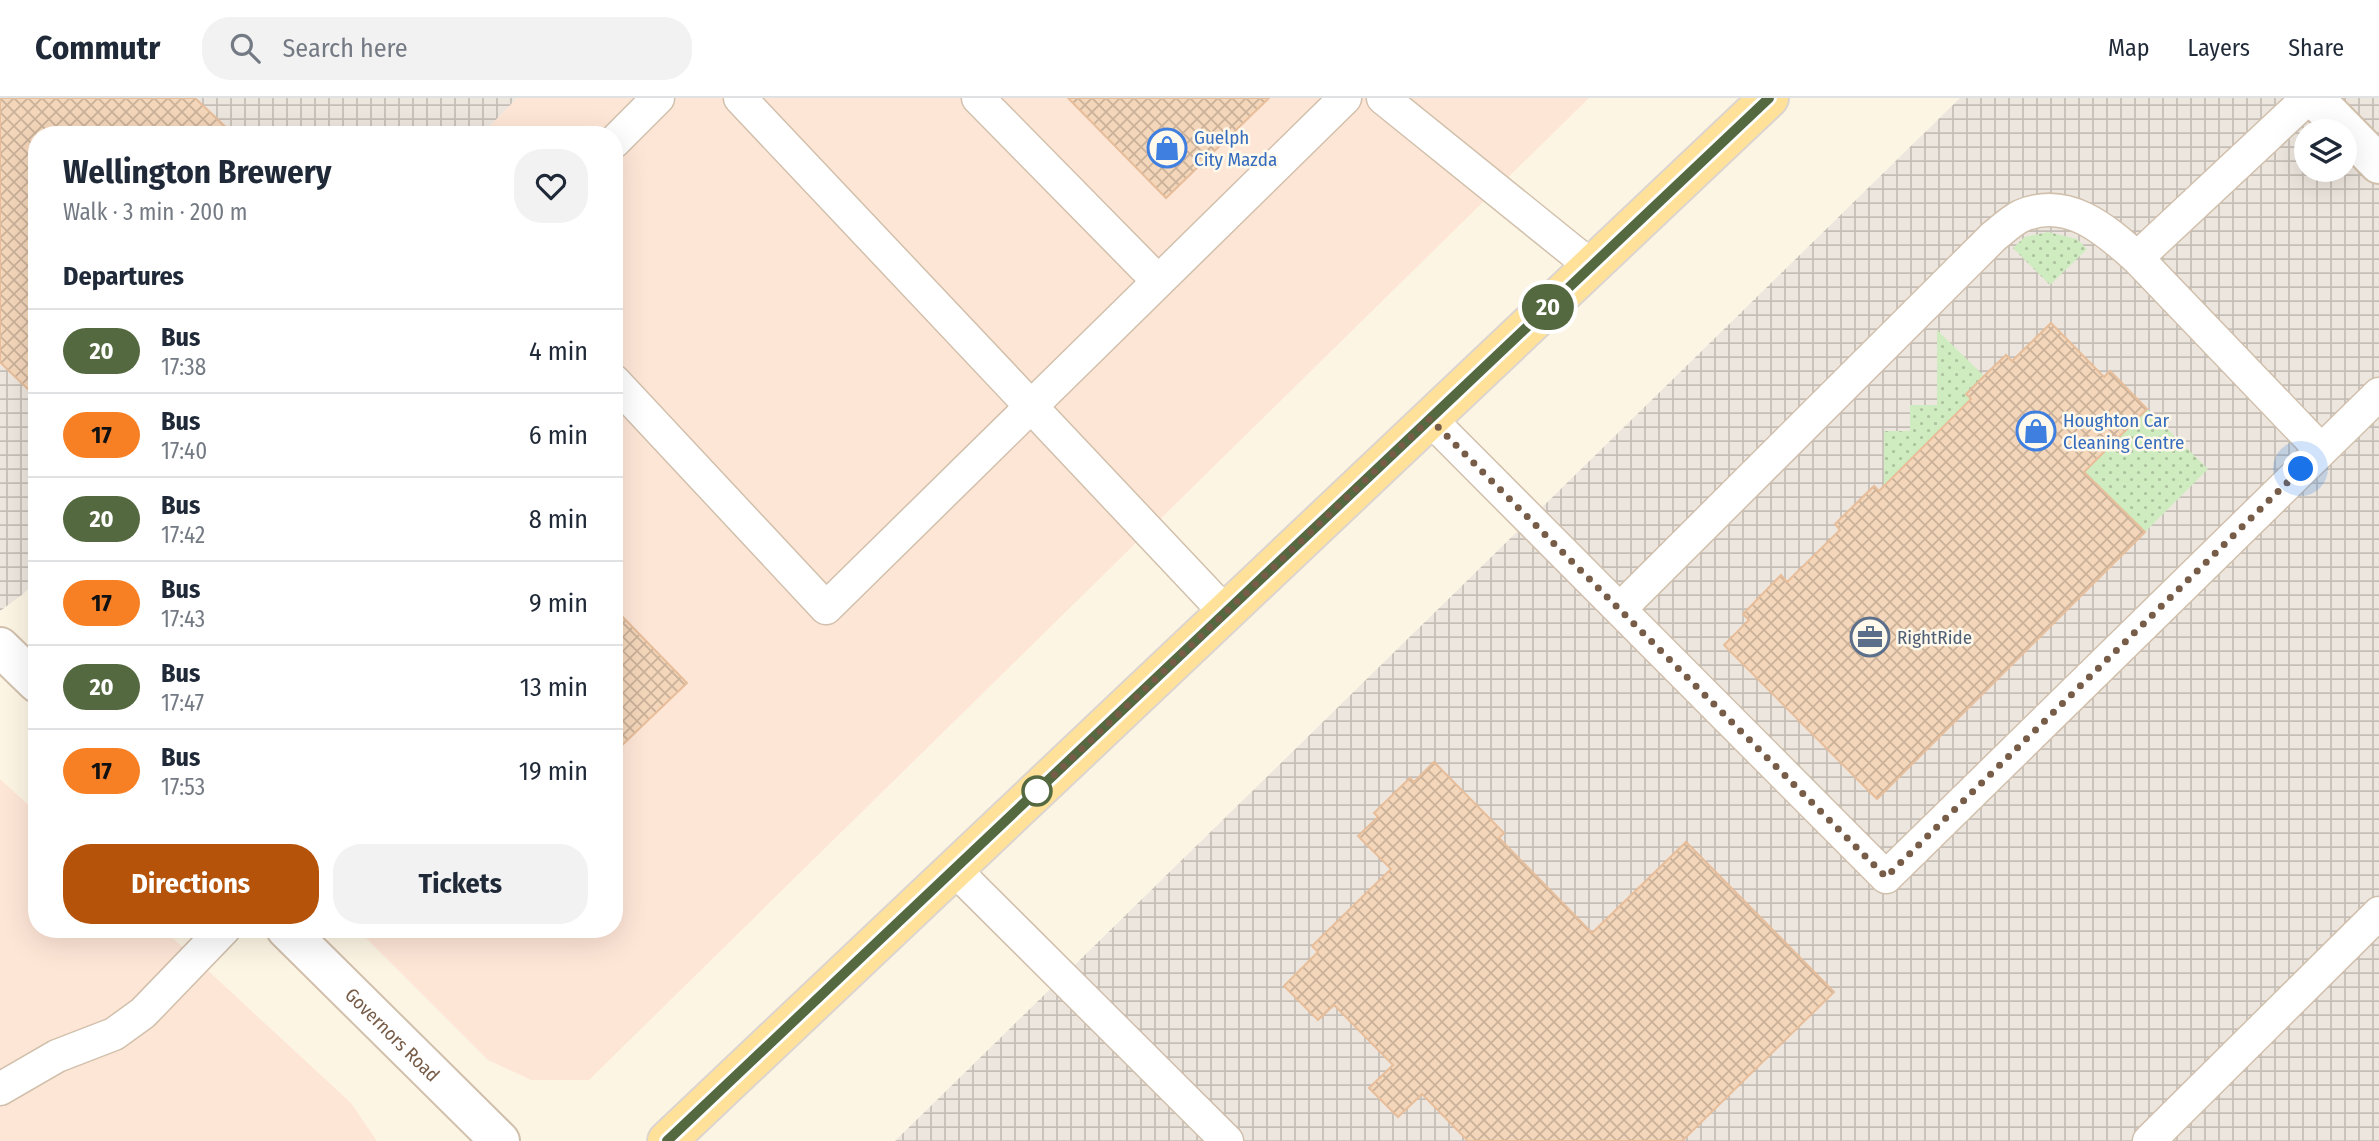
<!DOCTYPE html>
<html lang="en">
<head>
<meta charset="utf-8">
<style>
	:root { --surface:#fff; --page:#f2f2f3; --text:#1f2937; --muted:#747a83; --line:#e0e1e3; --accent:#b45309 }
	body { margin:0; font-family:"Fira Sans Condensed",sans-serif; background:var(--page); color:var(--text); height:100vh; display:flex; flex-direction:column; font-size:26px; white-space:nowrap }
	* { box-sizing:border-box; margin:0 }
	p { font-size:23px; color:var(--muted) }
	.icon { flex:none; width:38px; height:38px; fill:none; stroke:currentColor; stroke-width:2; stroke-linecap:round; stroke-linejoin:round }
	.map { position:relative; flex:1; overflow:hidden }
	.side { position:absolute; left:28px; top:28px; width:595px; height:812px; display:flex; flex-direction:column; background:var(--surface); border-radius:28px; box-shadow:0 7px 28px #0002 }
	.side>* { flex:none }
	.badge { padding:0 14px; border-radius:23px; font-size:24px; line-height:46px }
	.buttons { position:absolute; left:2294px; top:21px; display:grid; gap:14px }
	.buttons a { display:grid; place-items:center; width:63px; height:63px; border-radius:50%; background:var(--surface); box-shadow:0 7px 28px #0002; font-size:35px }
	.you { position:absolute; width:35px; height:35px; margin:-18px; border:5px solid #fff; border-radius:50%; background:#1a73e8; box-shadow:0 0 0 10px #1a73e833 }
	.map>.badge { position:absolute; translate:-50% -50%; box-shadow:0 0 0 4px #fff }
	h2 { padding:0 35px; font-size:26px; line-height:63px }
	.round { display:grid; place-items:center; flex:none; width:74px; height:74px; border-radius:28px; background:var(--page) }
	.head { display:flex; align-items:center; justify-content:space-between; height:119px; padding:0 35px }
	h1 { font-size:33px; font-weight:700; line-height:52px }
	.primary-button { display:flex; gap:14px; margin-top:auto; padding:14px 35px }
	.primary-button a { flex:1; height:80px; border-radius:28px; background:var(--accent); color:#fff; font-size:28px; font-weight:700; line-height:80px; text-align:center }
	.primary-button a+a { background:var(--page); color:var(--text) }
	ul { padding:0; list-style:none }
	li { display:flex; align-items:center; gap:21px; height:84px; padding:0 35px; border-top:2px solid var(--line) }
	li div { flex:1 }
	li b { display:block; font-size:26px }
	li em { font-style:normal }
	li .badge { min-width:77px; font-weight:700; text-align:center }
	header { display:flex; align-items:center; gap:42px; box-sizing:border-box; height:98px; padding:0 35px; background:var(--surface); border-bottom:2px solid var(--line) }
	header strong { font-size:33px }
	nav { display:flex; gap:38px; margin-inline-start:auto; font-size:24px }
	.search { width:490px; height:63px; background:var(--page); display:flex; align-items:center; gap:18px; box-sizing:border-box; padding:0 24px; border-radius:28px; color:var(--muted); font-size:26px }
	.map>svg:first-child { display:block }
	.commercial { fill:#fee6d7 }
	.industrial { fill:url(#industrial-grid); fill-rule:evenodd }
	.grass { fill:url(#grass-dots) }
	.building { fill:url(#building-cross-hatch); stroke:#e7bd9a; stroke-width:2 }
	.lines { fill:none; stroke-linecap:round; stroke-linejoin:round }
	.lane-casing { stroke:#d1c0ac; stroke-width:35 }
	.street-casing { stroke:#d1c0ac; stroke-width:42 }
	.primary-casing { stroke:#dcd5cf; stroke-width:42 }
	.lane { stroke:#fff; stroke-width:32 }
	.street { stroke:#fff; stroke-width:38 }
	.primary { stroke:#ffe199; stroke-width:38 }
	.line-casing { stroke:#fff; stroke-width:16 }
	.line { stroke:#556940; stroke-width:10 }
	.walk { stroke:#775c48; stroke-width:7; stroke-dasharray:0 12.6 }
	.stop-dot { fill:#fff; stroke:#556940; stroke-width:3.5 }
	.labels { text-anchor:middle; stroke-width:5; stroke-linejoin:round; paint-order:stroke }
	.shop-label { font-size:19px; fill:#366cbe; stroke:#fff9eb; text-anchor:start }
	.service-label { font-size:19px; fill:#4e5e75; stroke:#fff9eb; text-anchor:start }
	.street-label { font-size:19px; fill:#775c48; stroke:#fff9eb }
</style>
</head>
<body>
<header>
<strong>Commutr</strong>
<div class="search"><svg class="icon" aria-label="search" viewBox="0 0 24 24"><circle cx="10" cy="10" r="6"/><path d="M15 15l6 6"/></svg>Search here</div>
<nav><a>Map</a><a>Layers</a><a>Share</a></nav>
</header>
<div class="map">
<svg width="2379" height="1043" viewBox="0 0 2379 1043">
	<defs>
		<pattern id="industrial-grid" width="8" height="8" patternUnits="userSpaceOnUse" patternTransform="scale(1.75)"><rect width="8" height="8" fill="#ede6de"/><path d="M0 4h8M4 0v8" fill="none" stroke="#c5beb6"/></pattern>
		<pattern id="grass-dots" width="8" height="8" patternUnits="userSpaceOnUse" patternTransform="scale(1.75)"><rect width="8" height="8" fill="#cfecc1"/><path d="M2 2h.1M6 6h.1" fill="none" stroke="#adc29f" stroke-width="1.8" stroke-linecap="round"/></pattern>
		<pattern id="building-cross-hatch" width="8" height="8" patternUnits="userSpaceOnUse" patternTransform="scale(1.75)"><rect width="8" height="8" fill="#f4d6ba"/><path d="M0 0l8 8M0 8l8-8" fill="none" stroke="#cab199"/></pattern>
	</defs>
	<rect width="100%" height="100%" fill="#fdf5e4"/>
	<!-- commercial -->
	<g class="commercial">
		<polygon points="517,0 1589,0 589,982 531,982 488,962 357,831 614,831 614,37 481,37"/>
		<polygon points="0,681 37,715 37,831 163,831 351,1005 377,1043 0,1043"/>
	</g>
	<!-- industrial -->
	<g class="industrial">
		<polygon points="0,0 517,0 481,37 37,37 37,482 23,496 0,513"/>
		<path d="M 1960,0 L 2379,0 L 2379,1043 L 895,1043 ZM 2306,33 L 2345,33 L 2345,72 L 2306,72 Z"/>
	</g>
	<!-- grass -->
	<g class="grass">
		<polygon points="2048,134 2077,141 2087,151 2050,187 2013,150 2025,139"/>
		<polygon points="1937,232 1984,278 1966,296 1971,301 1884,388 1884,333 1910,333 1910,307 1937,307"/>
		<polygon points="2147,311 2208,371 2145,434 2084,374"/>
	</g>
	<!-- building -->
	<g class="building">
		<polygon points="0,0 195,0 234,37 37,37 37,300 0,264"/>
		<polygon points="1068,0 1269,0 1166,100"/>
		<polygon points="2051,225 2104,279 2110,273 2147,311 2084,374 2145,434 1877,701 1724,547 1749,522 1743,516 1781,477 1787,484 1840,432 1835,426 1874,388 1879,393 1971,301 1966,296 1984,278 2006,257 2012,263"/>
		<polygon points="614,510 687,585 614,655"/>
		<polygon points="1434,664 1504,735 1499,740 1592,835 1686,744 1834,894 1682,1043 1468,1043 1422,996 1398,1019 1369,990 1393,967 1334,907 1318,922 1284,888 1318,854 1312,848 1391,771 1358,738 1378,719 1374,715 1410,680 1414,684"/>
	</g>
	<g class="lines">
		<defs>
			<g id="lane">
				<polyline points="740,0 1225,514"/>
				<polyline points="978,0 1158,183"/>
				<polyline points="1383,0 1591,168"/>
				<polyline points="614,44 658,0"/>
				<polyline points="2137,160 2308,0"/>
				<polyline points="614,283 826,510 1345,0"/>
				<polyline points="1430,321 1886,779 2379,296"/>
				<path d="M 1620,511 L 1994,138 C 2002,132 2011,123 2021,118 C 2067,98 2105,131 2137,160 L 2321,352"/>
				<polyline points="954,771 1227,1043"/>
				<polyline points="0,991 57,958 114,936 143,915 224,831"/>
				<polyline points="2149,1043 2379,815"/>
			</g>
			<g id="street">
				<polyline points="2314,0 2379,66"/>
				<polyline points="0,549 37,585"/>
				<path id="s1" d="M 286,831 L 500,1043"/>
			</g>
			<polyline id="primary" points="667,1043 1769,0"/>
		</defs>
		<!-- lane casing -->
		<use href="#lane" class="lane-casing"/>
		<!-- street casing -->
		<use href="#street" class="street-casing"/>
		<!-- primary casing -->
		<use href="#primary" class="primary-casing"/>
		<!-- lane -->
		<use href="#lane" class="lane"/>
		<!-- street -->
		<use href="#street" class="street"/>
		<!-- primary -->
		<use href="#primary" class="primary"/>
	</g>
	<g class="lines">
		<defs>
			<polyline id="line" points="667,1043 1769,0"/>
		</defs>
		<!-- line casing -->
		<use href="#line" class="line-casing"/>
		<!-- line -->
		<use href="#line" class="line"/>
		<!-- walk -->
		<polyline class="walk" points="1037,693 1032,698 1430,321 1886,779 2301,371"/>
	</g>
	<!-- icons -->
	<defs>
		<symbol id="shop-ring" viewBox="-11 -11 22 22"><circle r="9.5" fill="#fff9eb" stroke="#3f7fe0" stroke-width="1.5"/><path d="M-5-2.5h2.3a2.7 3.5 0 0 1 5.4 0H5L5.5 6h-11ZM-1.5-2.5h3a1.5 2.3 0 0 0-3 0Z" fill="#3f7fe0"/></symbol>
		<symbol id="office-ring" viewBox="-11 -11 22 22"><circle r="9.5" fill="#fff9eb" stroke="#5c6f8a" stroke-width="1.5"/><path d="M-6-3h4V-5.5h4V-3h4V5H-6ZM-1-4.5V-3h2v-1.5ZM-6 0V1H6V0Z" fill="#5c6f8a"/></symbol>
	</defs>
	<g fill-rule="evenodd">
		<use href="#shop-ring" x="1145" y="28" width="44" height="44"/>
		<use href="#shop-ring" x="2014" y="311" width="44" height="44"/>
		<use href="#office-ring" x="1848" y="517" width="44" height="44"/>
	</g>
	<!-- markers -->
	<circle class="stop-dot" cx="1037" cy="693" r="14"/>
	<g class="labels">
		<!-- shop labels -->
		<g class="shop-label">
			<text x="1194" y="46">Guelph<tspan x="1194" dy="22">City Mazda</tspan></text>
			<text x="2063" y="329">Houghton Car<tspan x="2063" dy="22">Cleaning Centre</tspan></text>
		</g>
		<!-- service labels -->
		<g class="service-label">
			<text x="1897" y="546">RightRide</text>
		</g>
		<!-- street labels -->
		<g class="street-label">
			<text dy="7" stroke="none"><textPath href="#s1" startOffset="150">Governors Road</textPath></text>
		</g>
	</g>
</svg>
<div class="buttons">
<a><svg class="icon" aria-label="layers" viewBox="0 0 24 24"><path d="M12 4l9 5-9 5-9-5zM3 14l9 5 9-5"/></svg></a>
</div>
<div class="you" style="left:2301px;top:371px"></div>
<b class="badge" style="left:1548px;top:209px;background:#556940;color:#fff">20</b>
<section class="side">
<div class="head"><div><h1>Wellington Brewery</h1><p>Walk · 3 min · 200 m</p></div><a class="round"><svg class="icon" aria-label="heart" viewBox="0 0 24 24"><path d="M12 20l-8-8c-3-5 5-10 8-4 3-6 11-1 8 4z"/></svg></a></div>
<h2>Departures</h2>
<ul>
<li><span class="badge" style="background:#556940;color:#fff">20</span><div><b>Bus</b><p>17:38</p></div><em>4 min</em></li>
<li><span class="badge" style="background:#f78025;color:#111">17</span><div><b>Bus</b><p>17:40</p></div><em>6 min</em></li>
<li><span class="badge" style="background:#556940;color:#fff">20</span><div><b>Bus</b><p>17:42</p></div><em>8 min</em></li>
<li><span class="badge" style="background:#f78025;color:#111">17</span><div><b>Bus</b><p>17:43</p></div><em>9 min</em></li>
<li><span class="badge" style="background:#556940;color:#fff">20</span><div><b>Bus</b><p>17:47</p></div><em>13 min</em></li>
<li><span class="badge" style="background:#f78025;color:#111">17</span><div><b>Bus</b><p>17:53</p></div><em>19 min</em></li>
</ul>
<div class="primary-button"><a>Directions</a><a>Tickets</a></div>
</section>
</div>
</body>
</html>
